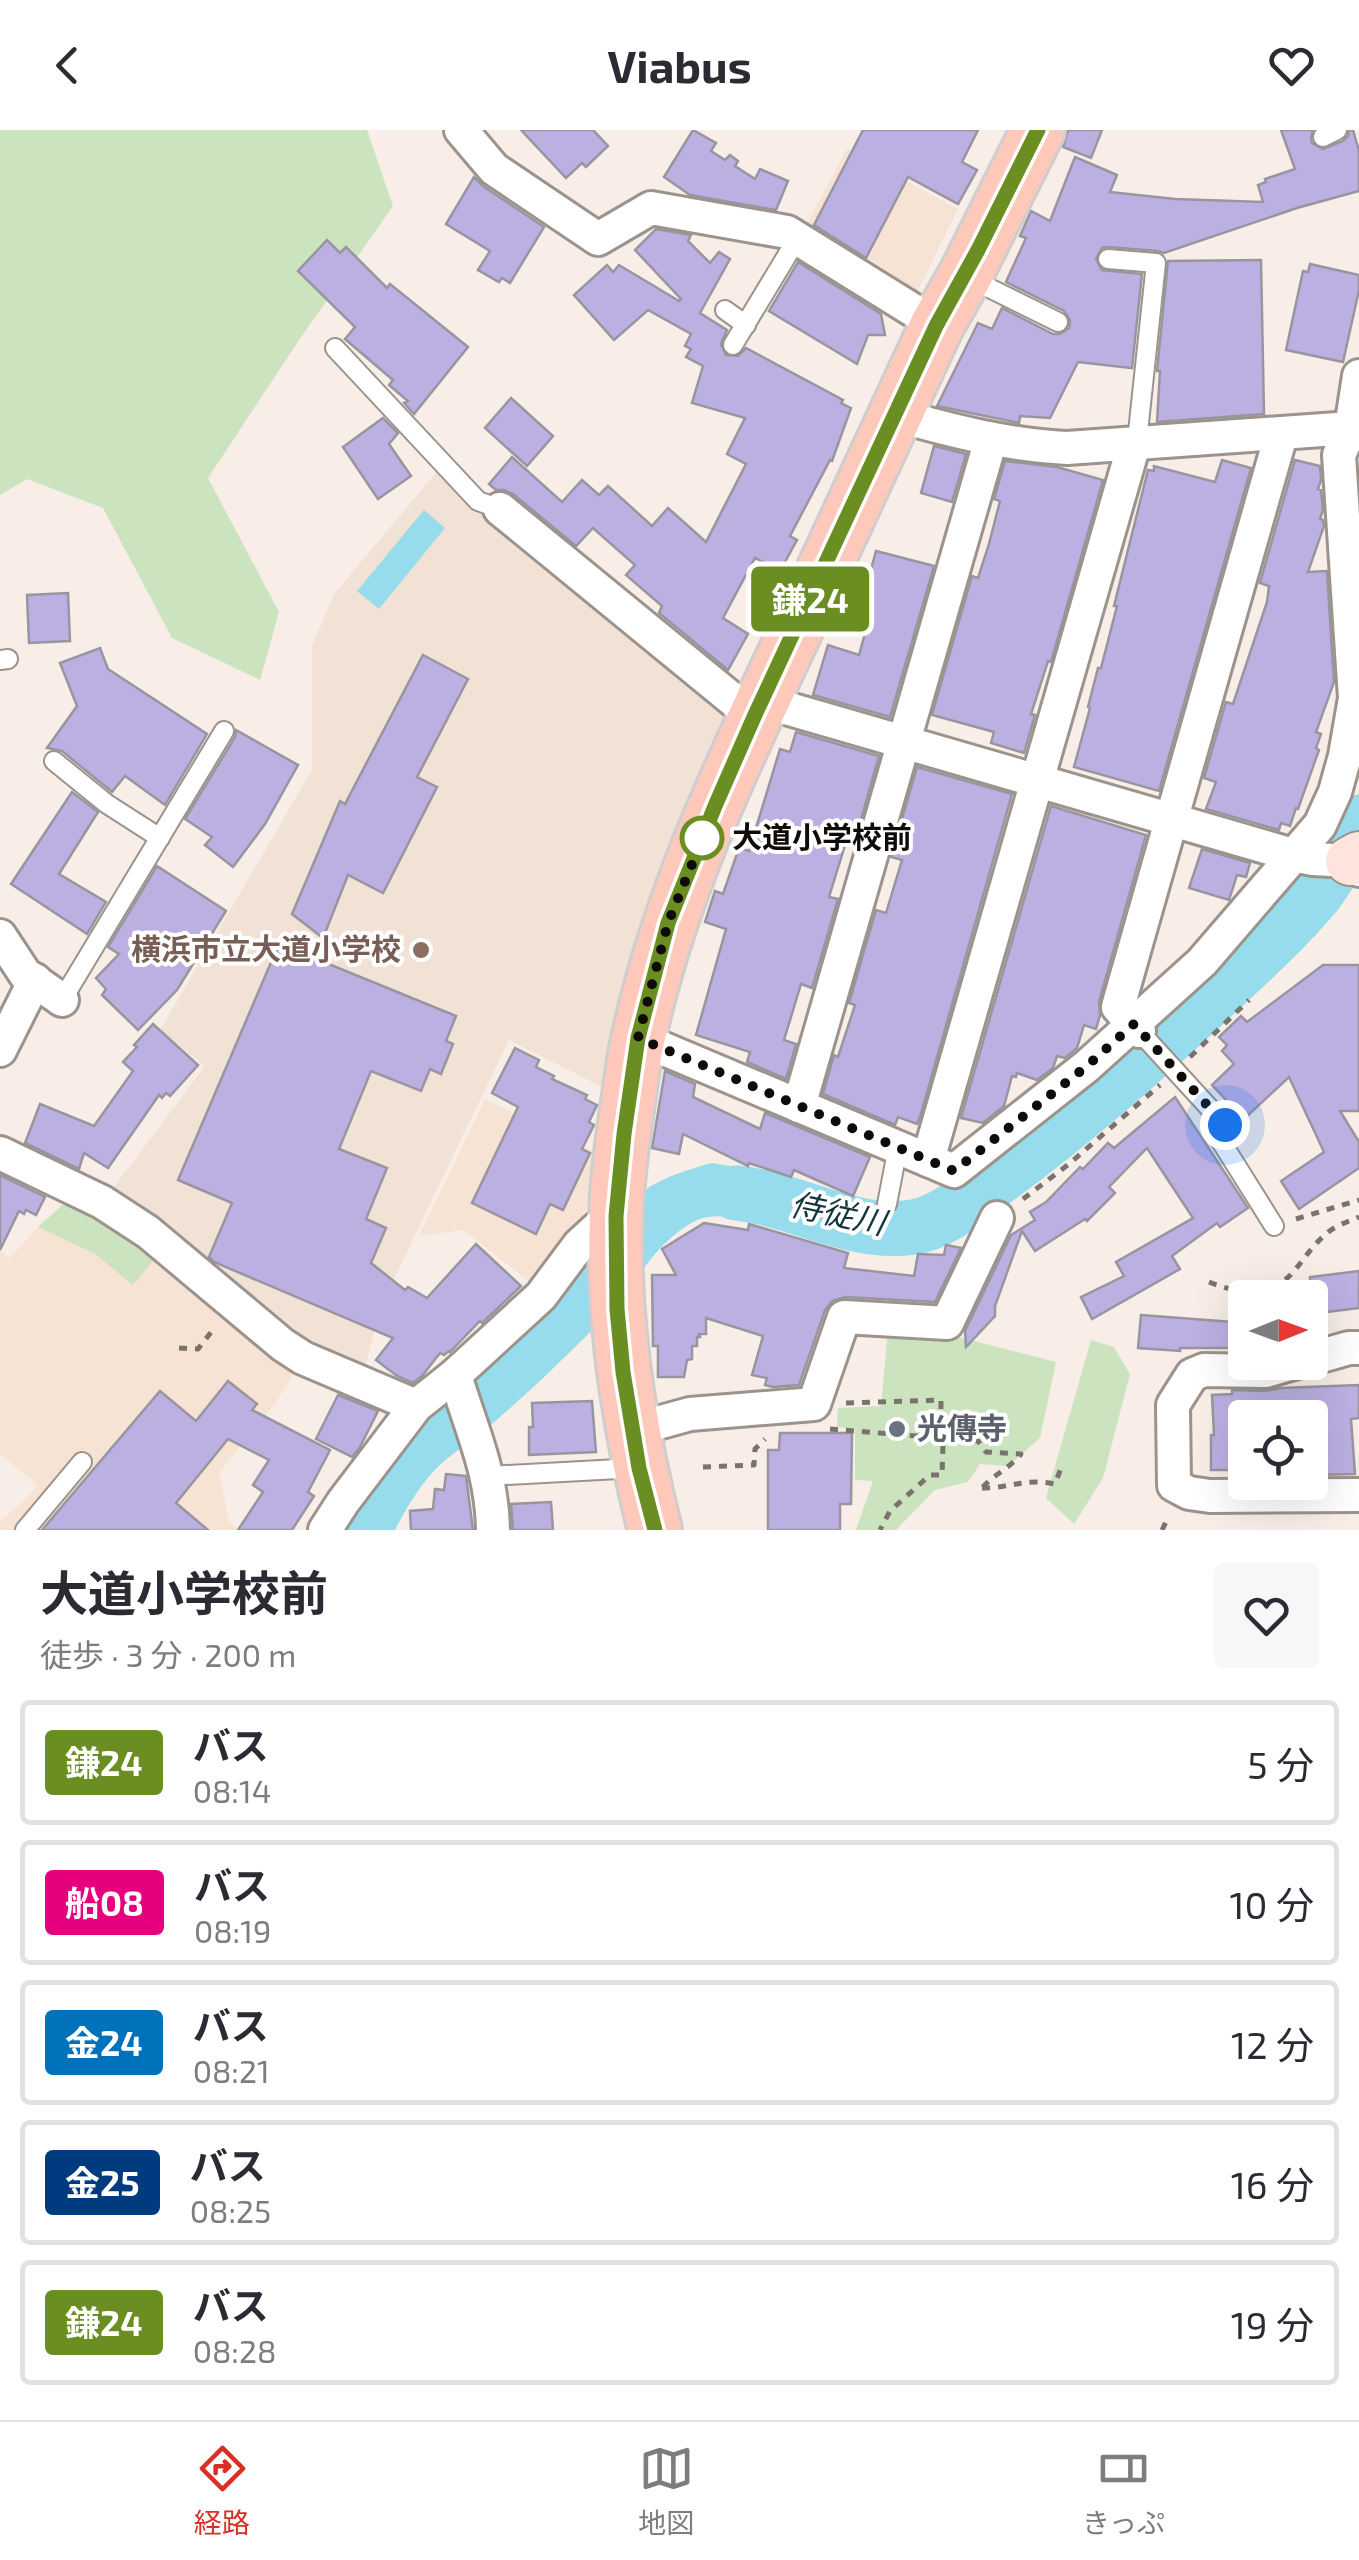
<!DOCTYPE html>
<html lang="ja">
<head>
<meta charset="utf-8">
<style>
	:root { --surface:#fff; --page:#f7f7f7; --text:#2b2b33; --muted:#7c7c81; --line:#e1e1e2; --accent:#d93025 }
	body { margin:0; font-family:"Exo 2","Noto Sans JP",sans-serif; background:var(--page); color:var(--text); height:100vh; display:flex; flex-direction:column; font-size:38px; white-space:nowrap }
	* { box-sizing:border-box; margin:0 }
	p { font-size:32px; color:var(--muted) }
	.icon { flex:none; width:55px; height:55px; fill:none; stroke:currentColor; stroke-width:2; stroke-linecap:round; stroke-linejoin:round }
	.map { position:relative; height:1400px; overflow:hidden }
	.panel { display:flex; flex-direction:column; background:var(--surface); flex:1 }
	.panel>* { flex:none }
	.badge { padding:0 20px; border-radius:8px; font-size:35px; line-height:65px }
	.needle { width:65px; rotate:89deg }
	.controls { position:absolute; left:1228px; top:1150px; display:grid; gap:20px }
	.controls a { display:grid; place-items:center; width:100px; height:100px; border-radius:10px; background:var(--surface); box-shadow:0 10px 40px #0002; font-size:50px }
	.you { position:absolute; width:50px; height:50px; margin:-25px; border:8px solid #fff; border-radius:50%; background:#1a73e8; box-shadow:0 0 0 15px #1a73e833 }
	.map>.badge { position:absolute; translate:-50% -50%; box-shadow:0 0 0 5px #fff }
	.round { display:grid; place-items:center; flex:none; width:105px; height:105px; border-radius:10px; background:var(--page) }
	.summary { display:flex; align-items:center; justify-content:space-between; height:170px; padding:0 40px }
	h1 { font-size:48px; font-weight:700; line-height:75px }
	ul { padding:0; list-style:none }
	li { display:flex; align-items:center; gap:30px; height:125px; margin:0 20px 15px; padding:0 20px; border:5px solid var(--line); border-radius:10px }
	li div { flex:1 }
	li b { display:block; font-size:38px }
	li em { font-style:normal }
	li .badge { min-width:110px; font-weight:700; text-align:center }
	header { display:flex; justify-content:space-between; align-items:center; height:130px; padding:0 40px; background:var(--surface); font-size:45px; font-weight:700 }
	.tab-bar { display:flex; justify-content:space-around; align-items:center; height:140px; border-top:2px solid var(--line); background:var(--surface); font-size:28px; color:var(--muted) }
	.tab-bar a { display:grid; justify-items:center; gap:5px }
	.tab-bar .current { color:var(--accent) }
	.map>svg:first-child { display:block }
	.commercial { fill:#f6e3d3 }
	.built { fill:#f2e2d6 }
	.green { fill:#cce3c0 }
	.water { fill:#97dcec }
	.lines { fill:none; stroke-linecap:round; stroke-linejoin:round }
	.river { stroke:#97dcec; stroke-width:55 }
	.building { fill:#bcb0e3; stroke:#97959f; stroke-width:2.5 }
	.lane-casing { stroke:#9c938c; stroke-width:22 }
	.street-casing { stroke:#9c938c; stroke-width:38 }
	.secondary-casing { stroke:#9c938c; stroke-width:52 }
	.primary-casing { stroke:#cfcece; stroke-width:58 }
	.path { stroke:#79736e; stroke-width:5; stroke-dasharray:8 8; stroke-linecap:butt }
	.lane { stroke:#fff; stroke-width:18 }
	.street { stroke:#fff; stroke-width:32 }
	.secondary { stroke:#ffe4dd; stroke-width:48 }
	.primary { stroke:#fec8bb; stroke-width:52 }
	.line-casing { stroke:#fff; stroke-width:22 }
	.line { stroke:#6b8e23; stroke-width:15 }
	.walk { stroke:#0e0b09; stroke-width:10; stroke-dasharray:0 18 }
	.stop-dot { fill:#fff; stroke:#6b8e23; stroke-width:5 }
	.education-dot { fill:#8d6e63; stroke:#fefefe; stroke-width:4 }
	.worship-dot { fill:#6b7280; stroke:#fefefe; stroke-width:4 }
	.labels { text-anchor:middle; stroke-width:8; stroke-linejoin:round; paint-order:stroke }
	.stop-label { font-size:30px; font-weight:bold; fill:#0e0b09; stroke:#fefefe; text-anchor:start }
	.education-label { font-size:30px; font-weight:bold; fill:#785e54; stroke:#fefefe; text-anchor:end }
	.worship-label { font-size:30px; font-weight:bold; fill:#5b616d; stroke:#fefefe; text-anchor:start }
	.water-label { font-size:32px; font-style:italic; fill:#12343b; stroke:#fefefe }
</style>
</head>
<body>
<header><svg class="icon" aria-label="back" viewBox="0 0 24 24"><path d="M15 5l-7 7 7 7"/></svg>Viabus<svg class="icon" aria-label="heart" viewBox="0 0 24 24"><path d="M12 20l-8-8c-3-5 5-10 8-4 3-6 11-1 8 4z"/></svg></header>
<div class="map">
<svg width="1359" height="1400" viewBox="0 0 1359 1400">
	<rect width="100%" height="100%" fill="#f8eee7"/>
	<!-- commercial -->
	<g class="commercial">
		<polygon points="847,19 958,79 913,170 804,99"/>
		<polygon points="485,969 593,1021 587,1077 569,1115 538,1158 463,1100 419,1106"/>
		<polygon points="38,1097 95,1124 133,1154 159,1124 297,1239 275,1274 219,1342 229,1392 240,1400 0,1400 0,1391 27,1368 38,1355 0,1324 0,1121 10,1128"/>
	</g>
	<!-- built -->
	<polygon class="built" points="440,338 478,381 494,387 724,571 724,593 686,671 644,782 626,858 606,959 509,910 380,1178 364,1242 306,1219 110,1062 205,936 160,900 312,640 312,515 334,464"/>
	<!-- green -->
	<g class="green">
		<polygon points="0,0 367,0 393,76 299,210 208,348 279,482 260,550 172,508 103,378 27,349 0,365"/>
		<polygon points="70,1068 159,1124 133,1155 95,1124 38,1097"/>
		<polygon points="888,1200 946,1204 1056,1232 1040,1308 1008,1336 980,1334 968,1352 935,1360 896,1400 856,1400 873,1351 855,1350 855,1299 837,1297 838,1278 881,1276"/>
		<polygon points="1091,1210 1114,1217 1130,1244 1103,1348 1074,1394 1046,1368"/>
	</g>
	<!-- water -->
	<g class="water">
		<polygon points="424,380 445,398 379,479 357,461"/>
		<path d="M 712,1033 L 747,1039 L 815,1060 L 801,1106 C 774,1098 722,1078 697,1090 C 654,1111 635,1157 603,1189 C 566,1227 526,1265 486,1299 C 472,1311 457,1320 443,1332 C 422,1351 408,1375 395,1400 L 337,1400 L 382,1332 L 575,1137 C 607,1120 617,1081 645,1060 C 663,1047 690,1039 712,1033 Z"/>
	</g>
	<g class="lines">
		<!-- river -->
		<path class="river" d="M 736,1063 C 795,1068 852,1107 914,1097 C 943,1092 969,1069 992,1052 C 1064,1000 1131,941 1197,881 C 1237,843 1280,806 1316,763 C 1333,742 1345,715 1359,692"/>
	</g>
	<!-- building -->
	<g class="building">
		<polygon points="521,0 593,0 608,16 586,37 582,33 566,48"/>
		<polygon points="693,0 716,13 711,21 725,30 730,25 738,31 735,36 755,49 760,39 788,51 776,80 690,65 664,47"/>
		<polygon points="863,0 978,0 962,32 977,40 958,74 908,47 866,128 814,95"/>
		<polygon points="1068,0 1102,0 1091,28 1063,17"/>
		<polygon points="1281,0 1313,0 1311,7 1312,13 1323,19 1343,11 1348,6 1349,0 1353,0 1359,21 1359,61 1297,78 1164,123 1157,121 1109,117 1102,118 1096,129 1102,140 1142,144 1132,238 1078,232 1050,288 1020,286 1019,293 937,276 978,193 992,199 1002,178 1053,204 1060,204 1069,198 1070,190 1064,181 1006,152 1026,108 1020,106 1031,81 1050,91 1075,27 1117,45 1110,62 1175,69 1263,72 1258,55 1266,52 1265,49 1295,39"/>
		<polygon points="474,47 483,56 544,97 510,153 502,148 499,152 478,140 490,121 446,94"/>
		<polygon points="656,99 691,105 688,111 710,133 719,122 730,129 700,183 727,200 721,214 726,225 738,226 746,218 843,270 841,273 851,278 832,331 830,330 790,406 797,410 780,441 755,428 723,488 748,504 728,540 659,483 662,476 626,445 635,435 593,398 576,416 513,364 504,360 496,360 489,354 512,327 562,372 582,350 599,365 608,356 652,396 668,378 706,412 746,334 727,324 745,288 692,273 703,236 686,227 691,219 685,216 691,204 648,180 614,210 574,165 607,135 613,142 619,135 679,171 681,169 635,120"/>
		<polygon points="327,110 340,123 346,117 387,158 390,154 468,217 414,284 404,273 408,271 389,255 393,250 345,209 355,197 298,141"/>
		<polygon points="1261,130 1264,284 1157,292 1160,241 1157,241 1168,131"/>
		<polygon points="798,132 881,184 885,205 868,205 857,234 769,181"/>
		<polygon points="1310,134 1359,145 1359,160 1343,232 1286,220 1303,141 1308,142"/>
		<polygon points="511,268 553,306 527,336 485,298"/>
		<polygon points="383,288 398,303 389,314 411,346 378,369 343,317"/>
		<polygon points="934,316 966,324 952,372 921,363"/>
		<polygon points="1222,330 1251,338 1159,661 1074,637 1090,578 1088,577 1098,538 1101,538 1117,476 1114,476 1148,340 1154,341 1154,336 1215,352"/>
		<polygon points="1295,330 1320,336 1321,350 1318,359 1321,360 1323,380 1320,389 1323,390 1324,396 1308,442 1327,441 1334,552 1316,602 1321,604 1316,618 1319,620 1298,679 1296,678 1290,696 1281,693 1279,700 1206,679 1216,652 1204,648 1226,572 1233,574 1267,472 1269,456 1260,453"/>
		<polygon points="1005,331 1057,337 1103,350 1051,532 1048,531 1031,584 1035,585 1024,623 991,613 994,602 932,585 972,446 978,448 989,414 1000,371 994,369"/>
		<polygon points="876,421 934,436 890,587 813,565 828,515 859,525 873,474 857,470 865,442 870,443"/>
		<polygon points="68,463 70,511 29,513 27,465"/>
		<polygon points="100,518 108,539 207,604 165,675 125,646 112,662 62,621 47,618 77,576 60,533"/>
		<polygon points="423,525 468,549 417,647 437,657 383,763 348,745 323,808 292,784 340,671 345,674"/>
		<polygon points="236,600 298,635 265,694 233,737 205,715 212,707 185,689 235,607"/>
		<polygon points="796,602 879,626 854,714 846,712 829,767 838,769 812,858 801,854 784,910 796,914 786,949 747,932 750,922 696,905 726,799 705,792 715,761 723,764 739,718 749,721 780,619 790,622"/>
		<polygon points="917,637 1012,664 920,987 917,994 898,987 895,995 823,964 834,925 838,927 855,875 849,873 876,780 886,783 902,730 891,727"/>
		<polygon points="72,662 98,682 59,744 106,772 87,804 11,754"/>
		<polygon points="1051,676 1146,705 1099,872 1100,885 1096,899 1084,895 1077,918 1065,928 1057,926 1053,938 1037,950 1017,943 1016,947 1012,946 1004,976 983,993 961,988"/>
		<polygon points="1202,719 1250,733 1246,747 1237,745 1229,770 1189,758"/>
		<polygon points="157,736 226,781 177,860 138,900 102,865 106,859 96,848 119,824 108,817"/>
		<polygon points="278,816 293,826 297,821 456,886 446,911 453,914 441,944 430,939 421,961 371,941 339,1019 387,1038 366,1089 386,1098 371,1133 405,1160 408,1157 427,1168 476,1114 521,1156 482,1193 480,1191 450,1222 449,1221 444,1225 440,1223 422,1246 413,1253 397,1246 376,1230 393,1208 214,1132 209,1127 232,1073 178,1050"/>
		<polygon points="1323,835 1359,835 1359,981 1340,981 1359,1012 1359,1038 1299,1079 1281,1051 1324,1022 1289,947 1244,989 1212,955 1234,934 1222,921 1227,915 1219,907 1241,886 1247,892"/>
		<polygon points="153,894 198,935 170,966 166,963 162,968 159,965 108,1038 84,1023 79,1039 25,1013 40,974 94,996 133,941 123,932 137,917 134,915"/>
		<polygon points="515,918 539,930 536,937 554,946 552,949 587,965 585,969 597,975 589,992 594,995 582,1019 590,1023 563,1080 550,1074 536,1104 472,1073 518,977 492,963"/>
		<polygon points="665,941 695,954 693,967 760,999 765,983 870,1027 853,1066 794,1040 791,1047 749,1033 748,1036 683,1004 679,1024 652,1018"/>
		<polygon points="1175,967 1248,1078 1220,1097 1217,1093 1172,1126 1180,1139 1092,1189 1081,1167 1124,1146 1116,1132 1193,1088 1147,1018 1109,1057 1115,1063 1087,1091 1085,1089 1035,1121 1022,1101 995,1176 995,1186 966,1217 965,1201 1011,1105 1035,1090 1030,1082 1046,1072 1080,1037 1083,1039 1108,1013 1114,1018"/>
		<polygon points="0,1045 45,1067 36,1085 26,1080 24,1084 19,1081 0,1120"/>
		<polygon points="704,1093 748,1100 749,1094 848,1123 844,1138 914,1146 918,1124 944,1125 946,1115 961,1118 935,1172 845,1167 832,1171 825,1180 799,1255 773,1257 765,1255 767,1248 752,1245 763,1206 706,1188 706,1204 699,1204 700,1207 697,1207 697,1216 692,1216 692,1229 687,1230 684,1247 658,1247 658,1216 653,1216 652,1145 676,1145 662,1119"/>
		<polygon points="1359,1141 1359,1178 1310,1184 1310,1147"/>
		<polygon points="1141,1185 1245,1193 1245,1218 1180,1218 1180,1221 1138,1218"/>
		<polygon points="228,1251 257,1274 252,1280 330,1320 308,1362 314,1366 292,1400 238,1400 263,1362 253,1355 269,1330 228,1309 176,1373 208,1400 42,1400 160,1261 196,1291"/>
		<polygon points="1359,1255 1359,1288 1351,1289 1355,1344 1310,1345 1310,1288 1245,1288 1245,1337 1239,1337 1239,1340 1211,1340 1211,1305 1214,1305 1212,1265 1232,1264 1232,1260 1266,1261 1281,1258"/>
		<polygon points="338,1265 378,1281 360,1317 352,1327 316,1309"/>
		<polygon points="592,1271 596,1322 529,1325 529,1297 533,1297 532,1273"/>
		<polygon points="780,1303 852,1303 851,1374 840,1374 840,1400 768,1400 768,1320 779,1320"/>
		<polygon points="446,1344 466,1346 473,1400 411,1400 410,1381 433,1379 435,1359 444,1360"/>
		<polygon points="551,1372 553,1400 513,1400 511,1374"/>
	</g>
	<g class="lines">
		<defs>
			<g id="lane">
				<polyline points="1323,7 1337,0"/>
				<polyline points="1108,129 1156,133 1138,302 1134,314"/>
				<polyline points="969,148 1058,192"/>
				<polyline points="725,180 746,195"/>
				<polyline points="733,215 797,109"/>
				<polyline points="335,218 478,371 500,379"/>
				<polyline points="0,530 8,529"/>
				<polyline points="54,631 107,674 160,708"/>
				<polyline points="62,870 224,601"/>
				<polyline points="1139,901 1225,995 1217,1005 1274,1096"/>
				<polyline points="887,1074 898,1017"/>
				<polyline points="488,1346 637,1338"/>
				<polyline points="25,1400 82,1332"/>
			</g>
			<g id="street">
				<polyline points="461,0 494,39 598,109 651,78 787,102 937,195"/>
				<path d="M 896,285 C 952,301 1008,315 1067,318 L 1351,298"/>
				<polyline points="500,379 754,587"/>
				<polyline points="762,571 1293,725 1313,729 1350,731 1359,740"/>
				<polyline points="0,806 25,844 62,870"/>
				<polyline points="1139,901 1118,877 1281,305"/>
				<polyline points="638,908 954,1041 1087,936 1202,832 1320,695 1335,662 1345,626 1355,568 1339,325 1351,298 1359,246"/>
				<polyline points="0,920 35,850"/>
				<polyline points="799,976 991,309"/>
				<polyline points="0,1023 102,1072 148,1102 283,1215 303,1228 416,1276"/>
				<polyline points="928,1030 1134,314"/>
				<polyline points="1310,1229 1349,1218 1359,1218"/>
				<polyline points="1297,1232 1266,1241 1204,1240 1192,1245 1173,1275 1174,1355 1189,1363 1210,1366 1359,1365"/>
				<path d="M 455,1245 C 471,1299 492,1341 493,1400"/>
				<polyline points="632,1300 690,1284 814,1274 844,1187 947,1193 997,1088"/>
				<polyline points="325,1400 343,1372 416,1276 455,1245 541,1166 579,1115 616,1081"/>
			</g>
			<polyline id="secondary" points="1350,731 1359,726"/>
			<path id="primary" d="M 655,1400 C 629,1297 612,1192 616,1086 C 617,1046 623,1005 629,966 C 632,946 634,925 639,906 C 668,772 726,648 784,525 C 835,415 886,306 937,195 L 965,146 L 1038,0"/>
		</defs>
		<!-- lane casing -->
		<use href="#lane" class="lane-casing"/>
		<!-- street casing -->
		<use href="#street" class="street-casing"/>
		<!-- secondary casing -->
		<use href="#secondary" class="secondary-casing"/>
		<!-- primary casing -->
		<use href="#primary" class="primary-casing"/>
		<!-- path -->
		<g class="path">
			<polyline points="1190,927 1249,870"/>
			<polyline points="1023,1069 1069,1034 1160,955"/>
			<polyline points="1296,1089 1359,1070"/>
			<path d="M 1209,1152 C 1238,1164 1272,1168 1294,1141 C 1305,1128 1312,1116 1325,1105 C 1334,1096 1347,1092 1359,1087"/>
			<polyline points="179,1218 198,1219 215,1197"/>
			<polyline points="846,1273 941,1270 941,1285 944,1285 942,1345 930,1345 890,1381 880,1400"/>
			<path d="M 830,1299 L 978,1311 L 986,1322 L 1021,1324 C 1008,1340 995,1343 982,1358"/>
			<polyline points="703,1337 754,1335 755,1319 765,1309"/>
			<path d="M 982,1358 C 1011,1358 1025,1348 1055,1354 L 1063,1333"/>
			<polyline points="1162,1400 1168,1388"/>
		</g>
		<!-- lane -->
		<use href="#lane" class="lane"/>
		<!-- street -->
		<use href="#street" class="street"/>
		<!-- secondary -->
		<use href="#secondary" class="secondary"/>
		<!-- primary -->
		<use href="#primary" class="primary"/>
	</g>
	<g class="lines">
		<defs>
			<polyline id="line" points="655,1400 639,1338 623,1242 617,1179 616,1086 624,1004 638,908 668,793 715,676 754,587 936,196 978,120 1038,0"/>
		</defs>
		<!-- line casing -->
		<use href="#line" class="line-casing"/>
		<!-- line -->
		<use href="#line" class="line"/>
		<!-- walk -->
		<polyline class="walk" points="702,708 704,705 668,793 638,908 954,1041 1087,936 1134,894 1225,995"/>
	</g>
	<!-- markers -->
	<circle class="stop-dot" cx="702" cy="708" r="20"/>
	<circle class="education-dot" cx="421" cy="820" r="10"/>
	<circle class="worship-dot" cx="897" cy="1299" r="10"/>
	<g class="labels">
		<!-- stop labels -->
		<g class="stop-label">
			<text x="732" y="718">大道小学校前</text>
		</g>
		<!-- education labels -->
		<g class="education-label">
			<text x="401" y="830">横浜市立大道小学校</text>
		</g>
		<!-- worship labels -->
		<g class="worship-label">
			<text x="917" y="1309">光傳寺</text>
		</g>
		<!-- water labels -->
		<g class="water-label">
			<text transform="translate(838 1084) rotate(12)" y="11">侍従川</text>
		</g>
	</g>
</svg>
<div class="controls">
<a><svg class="needle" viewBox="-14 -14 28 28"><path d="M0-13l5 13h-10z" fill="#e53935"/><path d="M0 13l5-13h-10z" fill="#7c7c81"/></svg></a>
<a><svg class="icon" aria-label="locate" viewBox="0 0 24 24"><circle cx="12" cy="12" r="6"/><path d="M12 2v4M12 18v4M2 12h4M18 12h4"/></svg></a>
</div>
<div class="you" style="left:1225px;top:995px"></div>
<b class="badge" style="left:810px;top:469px;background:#6b8e23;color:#fff">鎌24</b>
</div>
<section class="panel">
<div class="summary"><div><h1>大道小学校前</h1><p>徒歩 · 3 分 · 200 m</p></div><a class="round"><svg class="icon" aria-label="heart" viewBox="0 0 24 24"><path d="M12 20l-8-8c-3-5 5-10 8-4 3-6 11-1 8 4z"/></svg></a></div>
<ul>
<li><span class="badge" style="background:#6b8e23;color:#fff">鎌24</span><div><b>バス</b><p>08:14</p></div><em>5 分</em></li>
<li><span class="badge" style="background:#e6007e;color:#fff">船08</span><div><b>バス</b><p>08:19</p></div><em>10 分</em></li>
<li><span class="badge" style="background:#0072bc;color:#fff">金24</span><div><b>バス</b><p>08:21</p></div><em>12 分</em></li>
<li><span class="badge" style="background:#003b80;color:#fff">金25</span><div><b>バス</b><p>08:25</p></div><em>16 分</em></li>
<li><span class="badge" style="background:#6b8e23;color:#fff">鎌24</span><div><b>バス</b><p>08:28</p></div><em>19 分</em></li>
</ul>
</section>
<nav class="tab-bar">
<a class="current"><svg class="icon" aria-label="directions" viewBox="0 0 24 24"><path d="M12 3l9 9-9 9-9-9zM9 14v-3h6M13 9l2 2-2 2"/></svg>経路</a>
<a><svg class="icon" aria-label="map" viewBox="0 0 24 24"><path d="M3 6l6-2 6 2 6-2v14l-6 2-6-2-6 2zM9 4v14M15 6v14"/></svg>地図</a>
<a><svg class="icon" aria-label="tickets" viewBox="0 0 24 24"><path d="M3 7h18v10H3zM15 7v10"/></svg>きっぷ</a>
</nav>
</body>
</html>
